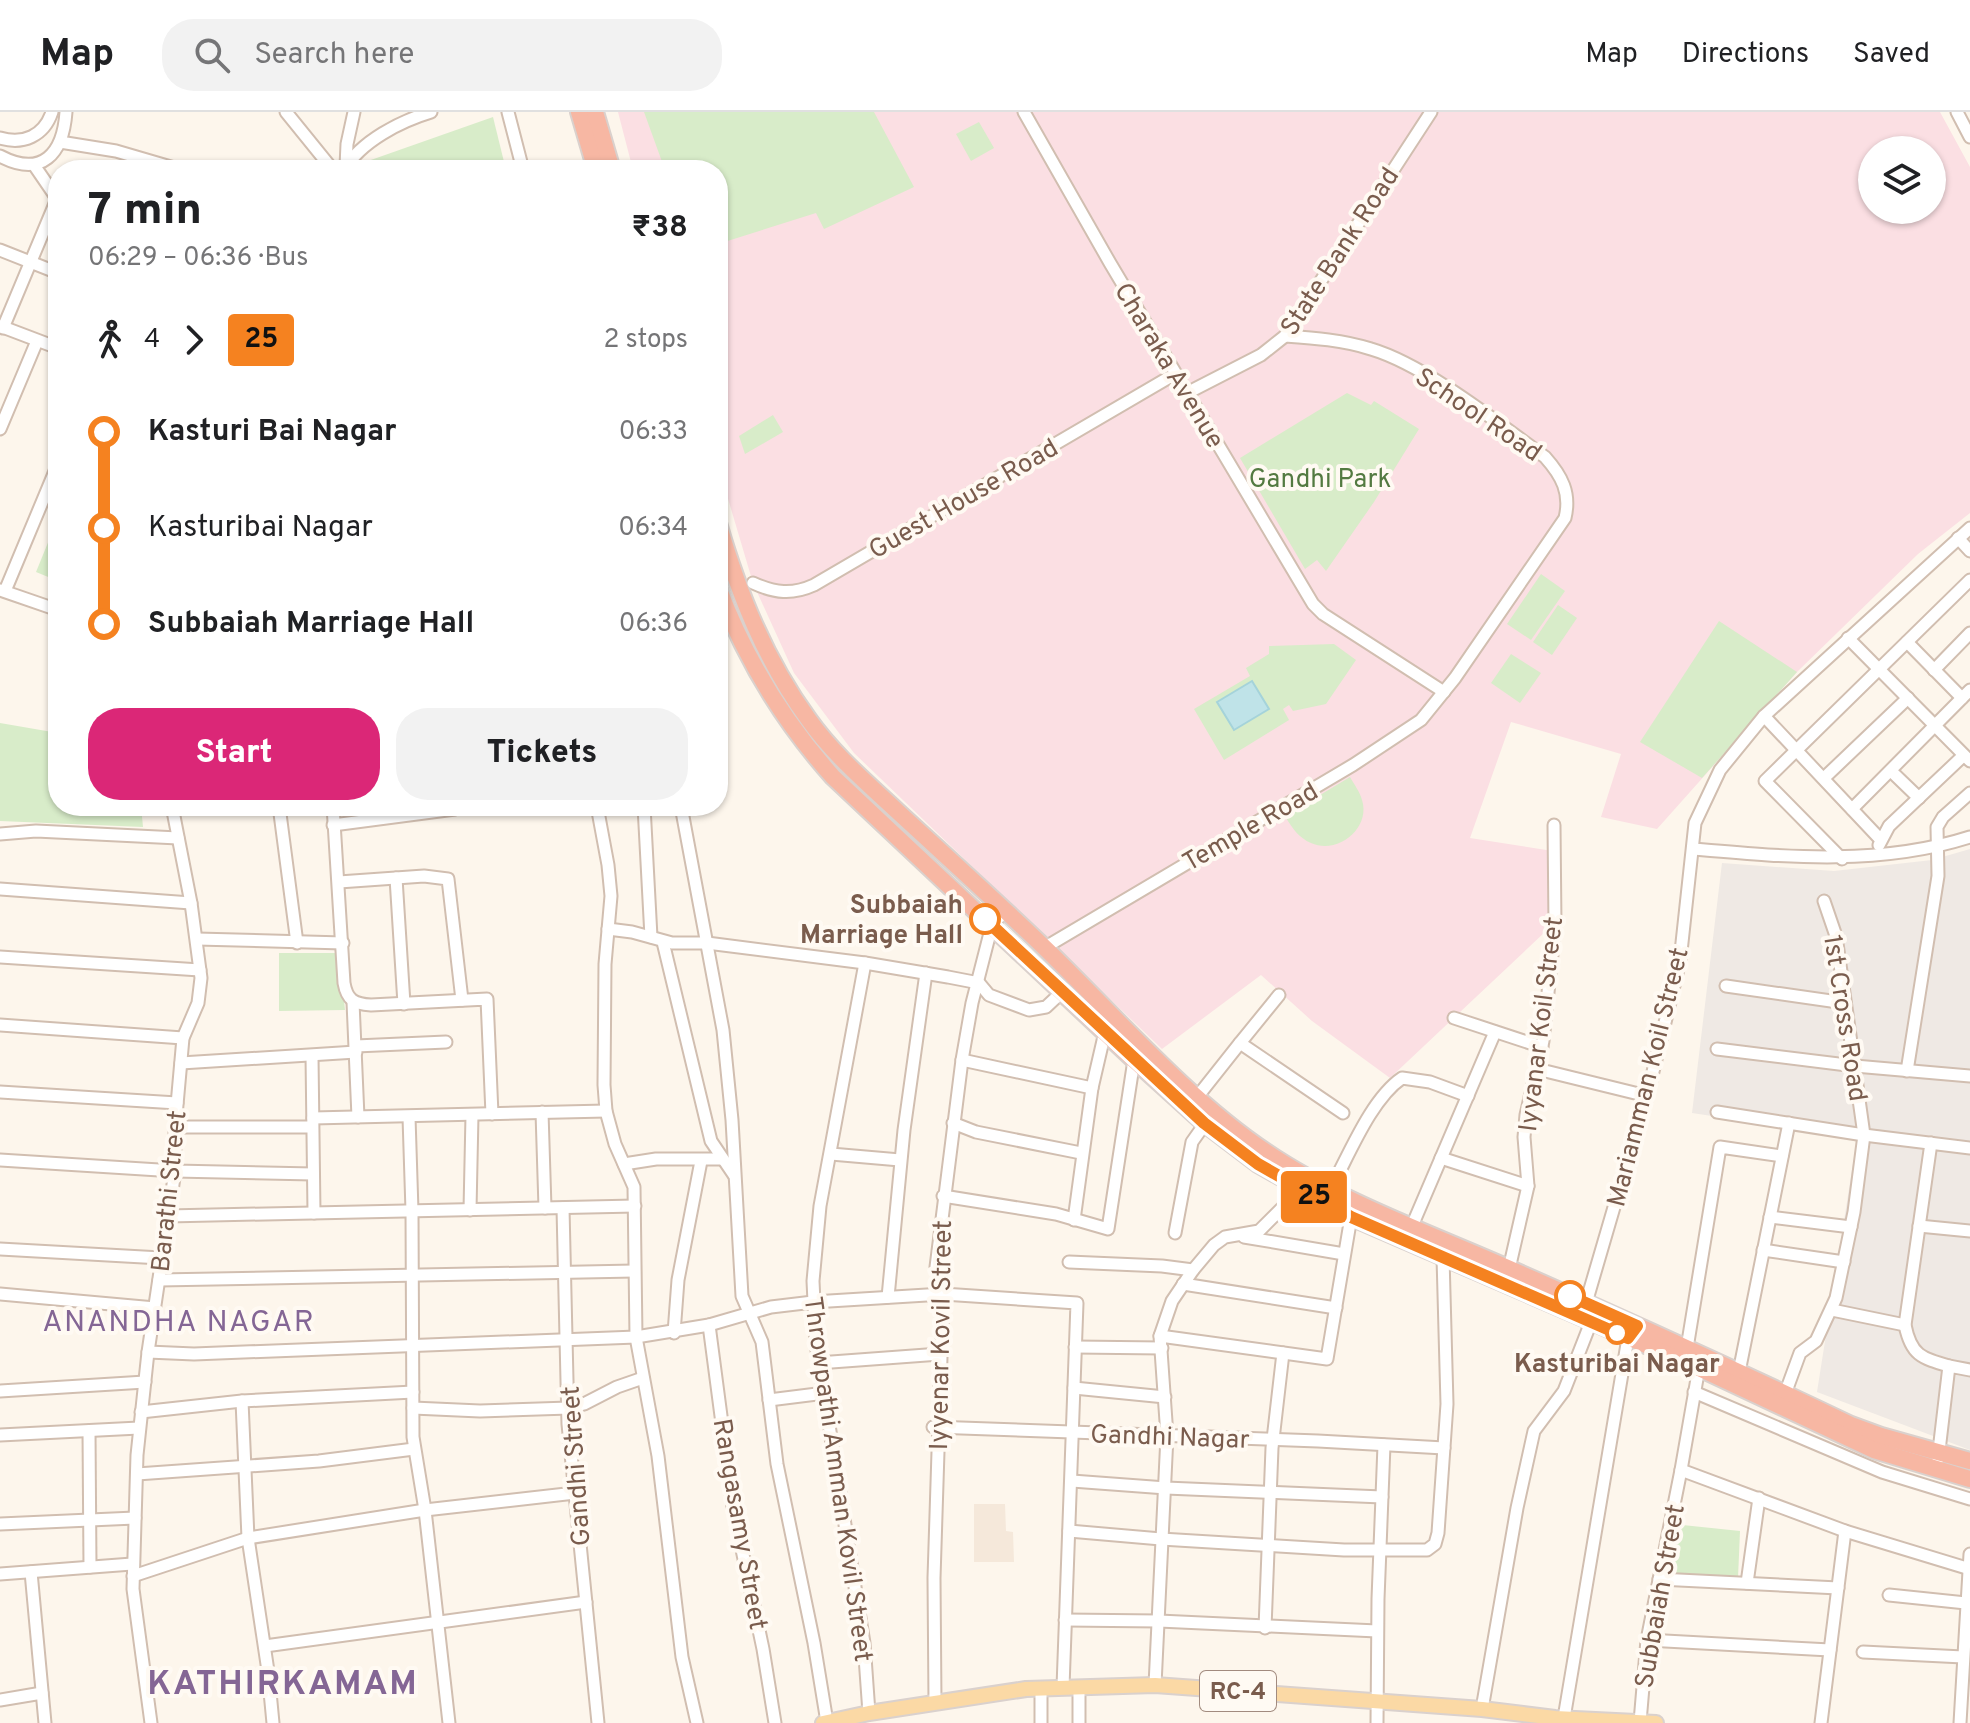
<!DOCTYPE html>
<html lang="en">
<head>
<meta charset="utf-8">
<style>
	:root { --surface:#fff; --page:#f2f2f2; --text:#202124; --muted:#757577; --line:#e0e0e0; --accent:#db2777 }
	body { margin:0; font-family:Overpass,sans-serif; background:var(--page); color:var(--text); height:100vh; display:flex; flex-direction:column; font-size:30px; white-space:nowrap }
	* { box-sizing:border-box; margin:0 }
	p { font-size:26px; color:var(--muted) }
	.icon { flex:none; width:44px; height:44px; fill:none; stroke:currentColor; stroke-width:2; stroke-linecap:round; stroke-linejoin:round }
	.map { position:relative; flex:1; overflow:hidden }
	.sheet { position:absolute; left:48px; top:48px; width:680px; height:656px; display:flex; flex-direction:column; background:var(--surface); border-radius:32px; box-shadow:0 2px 6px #0004 }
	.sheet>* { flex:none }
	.badge { padding:0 16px; border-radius:6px; font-size:28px; line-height:52px }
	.fabs { position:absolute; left:1858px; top:24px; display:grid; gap:16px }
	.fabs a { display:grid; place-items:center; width:88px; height:88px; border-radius:50%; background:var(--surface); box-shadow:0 2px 6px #0004; font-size:40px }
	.map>.badge { position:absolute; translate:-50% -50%; box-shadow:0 0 0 4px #fff }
	.legs { display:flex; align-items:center; gap:12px; height:88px; padding:0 40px; font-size:26px }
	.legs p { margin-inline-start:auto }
	.head { display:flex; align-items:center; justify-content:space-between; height:136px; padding:0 40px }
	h1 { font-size:44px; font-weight:800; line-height:60px }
	.cta { display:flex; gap:16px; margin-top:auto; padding:16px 40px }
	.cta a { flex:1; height:92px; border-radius:32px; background:var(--accent); color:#fff; font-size:32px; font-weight:800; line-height:92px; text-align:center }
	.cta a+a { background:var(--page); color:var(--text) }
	ul { padding:0 40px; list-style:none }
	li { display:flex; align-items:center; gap:28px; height:96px; font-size:30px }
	li i { display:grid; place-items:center; width:12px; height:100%; margin:0 10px; background:currentColor }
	li i::after { content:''; width:20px; height:20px; margin:-10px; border:6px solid; border-radius:50%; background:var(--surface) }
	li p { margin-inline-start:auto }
	li:first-child i { background:linear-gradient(#0000 50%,currentColor 0) }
	li:last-child i { background:linear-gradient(currentColor 50%,#0000 0) }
	header { display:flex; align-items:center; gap:48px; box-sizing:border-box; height:112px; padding:0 40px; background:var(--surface); border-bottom:2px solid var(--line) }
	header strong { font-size:38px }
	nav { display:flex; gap:44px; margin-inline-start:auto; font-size:28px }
	.search { width:560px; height:72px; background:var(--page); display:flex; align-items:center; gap:20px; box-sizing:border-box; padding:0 28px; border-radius:32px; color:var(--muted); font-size:30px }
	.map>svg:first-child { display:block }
	.residential { fill:#f5e8da }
	.industrial { fill:#efe9e4 }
	.medical { fill:#fbdfe3; fill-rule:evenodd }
	.green { fill:#d8ecc9 }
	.water { fill:#bfe3e8; stroke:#a5d3da; stroke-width:2 }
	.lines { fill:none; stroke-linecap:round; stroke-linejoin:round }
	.minor-casing { stroke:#d1beb0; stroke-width:15 }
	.major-casing { stroke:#dad1cd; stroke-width:18 }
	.highway-casing { stroke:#dad1cd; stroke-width:20 }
	.minor { stroke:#fff; stroke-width:11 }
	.major { stroke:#fbd9a5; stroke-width:14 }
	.highway { stroke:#f7b7a3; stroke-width:16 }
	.line-1-casing { stroke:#fff; stroke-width:18 }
	.line-1 { stroke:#f58220; stroke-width:12 }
	.stop-1-dot { fill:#fff; stroke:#f58220; stroke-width:4 }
	.labels { text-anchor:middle; stroke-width:8; stroke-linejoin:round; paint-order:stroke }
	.shield { fill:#fffaf3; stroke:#a28b7f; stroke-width:2 }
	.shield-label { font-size:24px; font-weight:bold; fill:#7a5c4d }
	.street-label { font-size:26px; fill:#7a5c4d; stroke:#fffaf3 }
	.park-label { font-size:26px; fill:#537a41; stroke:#fffaf3 }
	.stop-label { font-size:26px; font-weight:bold; fill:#7a5c4d; stroke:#fffaf3; text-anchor:end }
	.quarter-label { font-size:30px; letter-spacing:2px; fill:#846695; stroke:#fffaf3 }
	.district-label { font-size:34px; font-weight:bold; letter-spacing:2px; fill:#846695; stroke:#fffaf3 }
</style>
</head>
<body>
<header>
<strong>Map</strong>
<div class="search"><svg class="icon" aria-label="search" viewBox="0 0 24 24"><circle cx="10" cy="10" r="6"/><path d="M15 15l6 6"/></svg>Search here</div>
<nav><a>Map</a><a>Directions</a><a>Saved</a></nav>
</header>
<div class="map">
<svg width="1970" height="1611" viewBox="0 0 1970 1611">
	<rect width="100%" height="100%" fill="#fdf6ec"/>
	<!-- residential -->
	<polygon class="residential" points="974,1392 1005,1392 1006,1419 1013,1420 1014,1450 974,1450"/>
	<!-- industrial -->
	<polygon class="industrial" points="1970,737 1970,1338 1817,1280 1857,1026 1692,1001 1722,751 1834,759 1932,748"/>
	<!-- medical -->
	<path class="medical" d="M 618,0 L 1940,0 L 1970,55 L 1970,401 L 1918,442 L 1797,560 L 1657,717 L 1601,705 L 1621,642 L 1511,610 L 1470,726 L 1559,740 L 1562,804 L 1390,966 L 1312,909 L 1261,863 L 1162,937 L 854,641 L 794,561 L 753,471 L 718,353 L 718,58 L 633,58 ZM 1872,38 L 1932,38 L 1932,98 L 1872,98 Z"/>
	<!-- green -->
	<g class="green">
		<polygon points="644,0 874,0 914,75 824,117 816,101 718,132 718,58 665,58"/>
		<polygon points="493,5 506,58 364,58 368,49"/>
		<polygon points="979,10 994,36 971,49 956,22"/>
		<polygon points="1347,281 1371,293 1374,289 1419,317 1374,390 1326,459 1317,448 1305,457 1240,346"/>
		<polygon points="773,303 783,320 745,342 739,324"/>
		<polygon points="58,406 58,469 36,460"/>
		<polygon points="1541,462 1565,479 1531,528 1507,512"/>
		<polygon points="1558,493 1577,506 1552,543 1533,530"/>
		<polygon points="1719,509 1797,560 1702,666 1640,630"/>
		<polygon points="1334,532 1356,548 1326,592 1293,599 1289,593 1283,597 1289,608 1224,648 1194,597 1250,564 1246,556 1269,542 1269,534"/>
		<polygon points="1511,542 1541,561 1520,591 1491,571"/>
		<polygon points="0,611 58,621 58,694 141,694 143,715 0,709"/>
		<path d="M 1350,665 C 1354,672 1360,680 1362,688 C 1371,716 1338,743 1311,731 C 1299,726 1292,716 1285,704 Z"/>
		<polygon points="279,841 339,841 345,898 279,899"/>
		<polygon points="1673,1412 1740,1419 1738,1466 1665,1461"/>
	</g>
	<!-- water -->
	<polygon class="water" points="1252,569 1269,597 1234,618 1217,590"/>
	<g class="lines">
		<defs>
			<g id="minor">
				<polyline points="286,0 333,58"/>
				<polyline points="508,0 523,58"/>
				<polyline points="1024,0 1110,151 1313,492 1323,502 1444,580"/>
				<polyline points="1957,0 1970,25"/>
				<path d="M 0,26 C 23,33 44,24 52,0"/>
				<polyline points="60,30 116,39 181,58"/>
				<path d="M 0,44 C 42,66 63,42 66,0"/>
				<polyline points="34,53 58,88"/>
				<polyline points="346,54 347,32 354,0"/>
				<path d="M 344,58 C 361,29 401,9 431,0"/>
				<polyline points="0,138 58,161"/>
				<polyline points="0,214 58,236"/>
				<polyline points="3,216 57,87"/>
				<polyline points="1187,281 1261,243 1285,224 1431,0"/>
				<polyline points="0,317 37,229"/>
				<polyline points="1958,426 1970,439"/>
				<path d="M 753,471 C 775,481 792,483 814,473 L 1168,266"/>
				<polyline points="0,478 58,498"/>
				<polyline points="5,479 58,352"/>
				<polyline points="1848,526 1970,649"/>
				<polyline points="1907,530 1962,586"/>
				<polyline points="1934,558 1970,521"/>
				<polyline points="1764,604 1880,727"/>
				<polyline points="1891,659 1919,686"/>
				<polyline points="1824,666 1908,586"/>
				<polyline points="279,694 297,831"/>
				<path d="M 333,694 L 344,871 C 347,888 354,892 371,893 L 487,887 L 492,1002"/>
				<polyline points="597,694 608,753 611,784 605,852 604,973 606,999 615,1032 634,1075 636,1225 658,1344 682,1545 697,1611"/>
				<polyline points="644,694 651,825"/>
				<polyline points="681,694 723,918 732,1008 742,1184 762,1230 777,1352 814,1531 827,1610"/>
				<polyline points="1852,697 1970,578"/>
				<polyline points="333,713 455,697"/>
				<polyline points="0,722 36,719 178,726"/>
				<polyline points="1879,733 1889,714 1963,644"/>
				<path d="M 1693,737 C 1786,745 1880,754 1970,725"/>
				<polyline points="1842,747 1765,669 1970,468"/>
				<polyline points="396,766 404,892"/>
				<polyline points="339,770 424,764 448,767 462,888"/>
				<polyline points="0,777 191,791"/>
				<polyline points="608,817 632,820 672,831 707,831 865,851 948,865 979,871 989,883 1029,898 1046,895 1062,880"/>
				<polyline points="197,827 343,831"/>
				<polyline points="663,830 711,1029 734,1063"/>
				<path d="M 1044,836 L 1353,653 L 1421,608 L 1455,566 L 1565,406 C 1571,381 1562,364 1545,345 C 1498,311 1425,253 1371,237 C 1343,228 1314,226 1285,224"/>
				<polyline points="0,845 200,858"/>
				<polyline points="865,851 820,1094 813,1169 816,1232 864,1531 869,1601"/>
				<polyline points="1726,874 1845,891"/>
				<polyline points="353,890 358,1005"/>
				<polyline points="1454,906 1542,935"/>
				<polyline points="0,913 183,926"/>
				<polyline points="1240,931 1279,883"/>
				<polyline points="356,934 446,930"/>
				<polyline points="1717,937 1855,954 1970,964"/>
				<polyline points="312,944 314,1101"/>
				<polyline points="962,948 1092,976"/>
				<polyline points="181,951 356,940"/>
				<polyline points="1537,957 1647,984"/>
				<polyline points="1907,959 1938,764 1937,715 1943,705 1970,681"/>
				<polyline points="0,980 177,991"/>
				<polyline points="1198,984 1240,931 1343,1001"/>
				<polyline points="542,1000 545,1096"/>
				<polyline points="1717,1000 1864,1023 1970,1036"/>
				<polyline points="409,1005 412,1099 413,1325 425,1398 449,1611"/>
				<polyline points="313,1006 606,999"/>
				<polyline points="953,1011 976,1020 1081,1041"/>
				<polyline points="175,1015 312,1015"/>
				<path d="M 1931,1031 L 1905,1213 C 1911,1243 1921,1246 1949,1254"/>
				<polyline points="831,1042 900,1048"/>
				<polyline points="1441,1046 1528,1074"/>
				<polyline points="0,1048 175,1059 313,1062"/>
				<polyline points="624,1052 656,1047 722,1047"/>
				<path d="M 1331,1076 C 1349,1043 1371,987 1402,966 L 1430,970 L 1468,984"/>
				<polyline points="943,1084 1056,1102 1108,1117 1134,948"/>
				<polyline points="563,1096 568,1312 598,1611"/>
				<polyline points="470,1098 472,1003"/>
				<polyline points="168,1104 635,1094"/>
				<polyline points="1770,1105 1851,1115"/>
				<polyline points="1074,1108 1092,976 1105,920"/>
				<polyline points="1412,1114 1495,920"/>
				<polyline points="1919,1114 1970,1119"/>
				<polyline points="1175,1121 1192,1030 1209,1006"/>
				<polyline points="1244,1125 1344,1142"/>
				<polyline points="0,1137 161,1146"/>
				<polyline points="1763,1138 1844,1150"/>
				<polyline points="1069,1150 1162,1154 1193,1158"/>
				<polyline points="1509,1157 1528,1074 1524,1025 1526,1003 1543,929 1555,813 1554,713"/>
				<polyline points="159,1168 634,1159"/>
				<polyline points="1183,1172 1336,1196"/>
				<polyline points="0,1182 155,1196"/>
				<polyline points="888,1185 904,1018 926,861"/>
				<polyline points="1586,1191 1650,972 1680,849 1695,711 1720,658 1764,604 1970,416"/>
				<polyline points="1832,1198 1905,1213"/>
				<polyline points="709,1213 733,1395 763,1537 775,1611"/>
				<polyline points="674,1221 678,1168 701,1049"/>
				<polyline points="1160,1224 1327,1247 1351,1105"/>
				<polyline points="1075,1235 1162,1236"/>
				<polyline points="1687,1236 1720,1035 1782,1044"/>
				<polyline points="148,1240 194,1242 636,1225 709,1213 771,1195 813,1190 943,1182 1077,1191 1063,1575"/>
				<polyline points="818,1251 940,1242"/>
				<polyline points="1686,1256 1698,1261 1681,1358 1845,1419 1970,1457"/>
				<polyline points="1739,1260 1789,1011"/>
				<polyline points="1074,1276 1165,1285"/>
				<polyline points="0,1279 145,1270"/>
				<polyline points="1694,1280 1882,1360 1970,1387"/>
				<polyline points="1785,1282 1800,1241 1816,1229 1836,1186 1854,1100 1864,1023 1836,824 1824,789"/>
				<polyline points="769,1288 825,1281"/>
				<polyline points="242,1289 248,1426 268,1559 273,1611"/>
				<polyline points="413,1296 480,1299 569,1296 584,1292 617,1275 643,1266"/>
				<polyline points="141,1300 242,1289 413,1280"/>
				<polyline points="933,1315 1318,1329 1444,1336"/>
				<polyline points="89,1319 90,1455"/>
				<polyline points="0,1323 139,1316"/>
				<polyline points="1938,1347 1949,1254 1970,1258"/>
				<polyline points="137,1362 319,1349 414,1337"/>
				<polyline points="1072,1369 1166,1376 1382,1385"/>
				<polyline points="0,1412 135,1406"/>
				<polyline points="1069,1419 1161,1427 1344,1438 1427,1438 1435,1432 1438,1421 1447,1292 1443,1145"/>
				<polyline points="31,1460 45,1611"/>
				<polyline points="0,1462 132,1452"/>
				<polyline points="133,1464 248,1426 425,1398 575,1381"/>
				<polyline points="1659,1467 1838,1476"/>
				<polyline points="1747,1471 1759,1386"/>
				<polyline points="1889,1483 1966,1491"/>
				<polyline points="1065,1508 1159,1509 1377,1519"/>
				<polyline points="1265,1516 1272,1336 1283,1241"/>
				<polyline points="1647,1528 1830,1538"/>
				<polyline points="265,1534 586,1490"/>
				<polyline points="1863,1540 1963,1545"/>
				<polyline points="1155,1573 1167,1324 1160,1224 1172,1189 1193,1158 1214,1133 1225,1125 1259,1119 1301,1077"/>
				<polyline points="1041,1576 1041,1611"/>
				<polyline points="0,1588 42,1581"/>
				<polyline points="935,1590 934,1466 943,1182 936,1155 962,948 972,891 992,813 1005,799"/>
				<polyline points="1482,1597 1517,1396 1534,1319 1564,1279 1591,1210"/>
				<polyline points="1564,1606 1628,1226 1632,1221"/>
				<polyline points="1640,1610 1647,1528 1681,1358"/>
				<polyline points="151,1611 133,1477 137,1343 148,1240 175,1059 175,1015 183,926 198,891 201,866 191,791 172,694"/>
				<polyline points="1079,1611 1079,1575"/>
				<polyline points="1377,1611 1378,1487 1384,1333"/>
				<polyline points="1821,1611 1845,1419"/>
				<polyline points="1960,1611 1970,1442"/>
			</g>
			<polyline id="major" points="823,1611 869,1601 1026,1577 1155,1573 1482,1597 1555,1606 1656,1611"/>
			<g id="highway">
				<polyline points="579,0 596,58"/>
				<polyline points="595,0 612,58"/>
				<path d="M 718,411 C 739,482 765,548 809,608 C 833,642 866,670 897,699 C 947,745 997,790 1046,837 C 1115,904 1187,987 1266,1040 C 1338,1089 1431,1122 1510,1157 C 1624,1207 1738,1259 1851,1313 L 1881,1324 L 1970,1349"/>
				<path d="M 718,475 C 745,547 782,608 833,665 L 1134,948 L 1204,1011 L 1258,1052 L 1351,1105 L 1699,1256 L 1874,1338 L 1970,1367"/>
			</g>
		</defs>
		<!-- minor casing -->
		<use href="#minor" class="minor-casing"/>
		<!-- major casing -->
		<use href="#major" class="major-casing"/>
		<!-- highway casing -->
		<use href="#highway" class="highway-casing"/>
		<!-- minor -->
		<use href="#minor" class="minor"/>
		<!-- major -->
		<use href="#major" class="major"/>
		<!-- highway -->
		<use href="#highway" class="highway"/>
	</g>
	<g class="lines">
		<defs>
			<polyline id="line-1" points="985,807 1204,1011 1258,1052 1351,1105 1628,1226 1637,1214 1570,1184"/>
		</defs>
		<!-- line-1 casing -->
		<use href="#line-1" class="line-1-casing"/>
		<!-- line-1 -->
		<use href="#line-1" class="line-1"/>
	</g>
	<!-- markers -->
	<g class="stop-1-dot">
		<circle cx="985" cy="807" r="14"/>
		<circle cx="1570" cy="1184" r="14"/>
		<circle cx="1617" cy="1221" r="10"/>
	</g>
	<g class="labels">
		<!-- shield labels -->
		<rect class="shield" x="1200" y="1559" width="76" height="40" rx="6"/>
		<g class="shield-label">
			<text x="1238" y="1587">RC-4</text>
		</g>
		<!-- street labels -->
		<g class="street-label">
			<text transform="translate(1339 139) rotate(-57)" y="9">State Bank Road</text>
			<text transform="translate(1170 253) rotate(59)" y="9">Charaka Avenue</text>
			<text transform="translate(1479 302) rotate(34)" y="9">School Road</text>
			<text transform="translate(963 386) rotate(-30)" y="9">Guest House Road</text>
			<text transform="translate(1250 714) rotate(-30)" y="9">Temple Road</text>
			<text transform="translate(1846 906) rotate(81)" y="9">1st Cross Road</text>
			<text transform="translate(1540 912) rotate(-83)" y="9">Iyyanar Koil Street</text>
			<text transform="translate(1647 965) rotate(-76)" y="9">Mariamman Koil Street</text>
			<text transform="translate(168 1079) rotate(-84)" y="9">Barathi Street</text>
			<text transform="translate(940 1223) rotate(-89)" y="9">Iyyenar Kovil Street</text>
			<text transform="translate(1170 1324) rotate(2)" y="9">Gandhi Nagar</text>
			<text transform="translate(575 1354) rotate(-94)" y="9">Gandhi Street</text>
			<text transform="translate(839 1367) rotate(82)" y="9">Throwpathi Amman Kovil Street</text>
			<text transform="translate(741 1412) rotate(80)" y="9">Rangasamy Street</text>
			<text transform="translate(1659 1484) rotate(-80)" y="9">Subbaiah Street</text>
		</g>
		<!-- park labels -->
		<g class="park-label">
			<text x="1320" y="375">Gandhi Park</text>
		</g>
		<!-- stop labels -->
		<g class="stop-label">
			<text x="963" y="801">Subbaiah<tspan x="963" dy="30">Marriage Hall</tspan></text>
			<text x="1617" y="1260" text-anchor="middle">Kasturibai Nagar</text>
		</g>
		<!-- quarter labels -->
		<g class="quarter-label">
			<text x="179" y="1219">ANANDHA NAGAR</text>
		</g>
		<!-- district labels -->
		<g class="district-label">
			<text x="283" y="1582">KATHIRKAMAM</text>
		</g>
	</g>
</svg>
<div class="fabs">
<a><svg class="icon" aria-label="layers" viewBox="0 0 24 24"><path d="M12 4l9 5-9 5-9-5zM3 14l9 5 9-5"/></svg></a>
</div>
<b class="badge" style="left:1314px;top:1085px;background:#f58220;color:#111">25</b>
<section class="sheet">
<div class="head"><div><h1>7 min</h1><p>06:29 – 06:36 · Bus</p></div><b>₹38</b></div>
<div class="legs"><svg class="icon" aria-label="walk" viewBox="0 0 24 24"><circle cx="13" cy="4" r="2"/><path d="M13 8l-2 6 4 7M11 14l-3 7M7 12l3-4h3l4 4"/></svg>4<svg class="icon" aria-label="forward" viewBox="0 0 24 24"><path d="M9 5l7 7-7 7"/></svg><b class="badge" style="background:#f58220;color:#111">25</b><p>2 stops</p></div>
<ul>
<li><i style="color:#f58220"></i><b>Kasturi Bai Nagar</b><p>06:33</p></li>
<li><i style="color:#f58220"></i><span>Kasturibai Nagar</span><p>06:34</p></li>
<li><i style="color:#f58220"></i><b>Subbaiah Marriage Hall</b><p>06:36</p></li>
</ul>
<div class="cta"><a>Start</a><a>Tickets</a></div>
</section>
</div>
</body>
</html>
